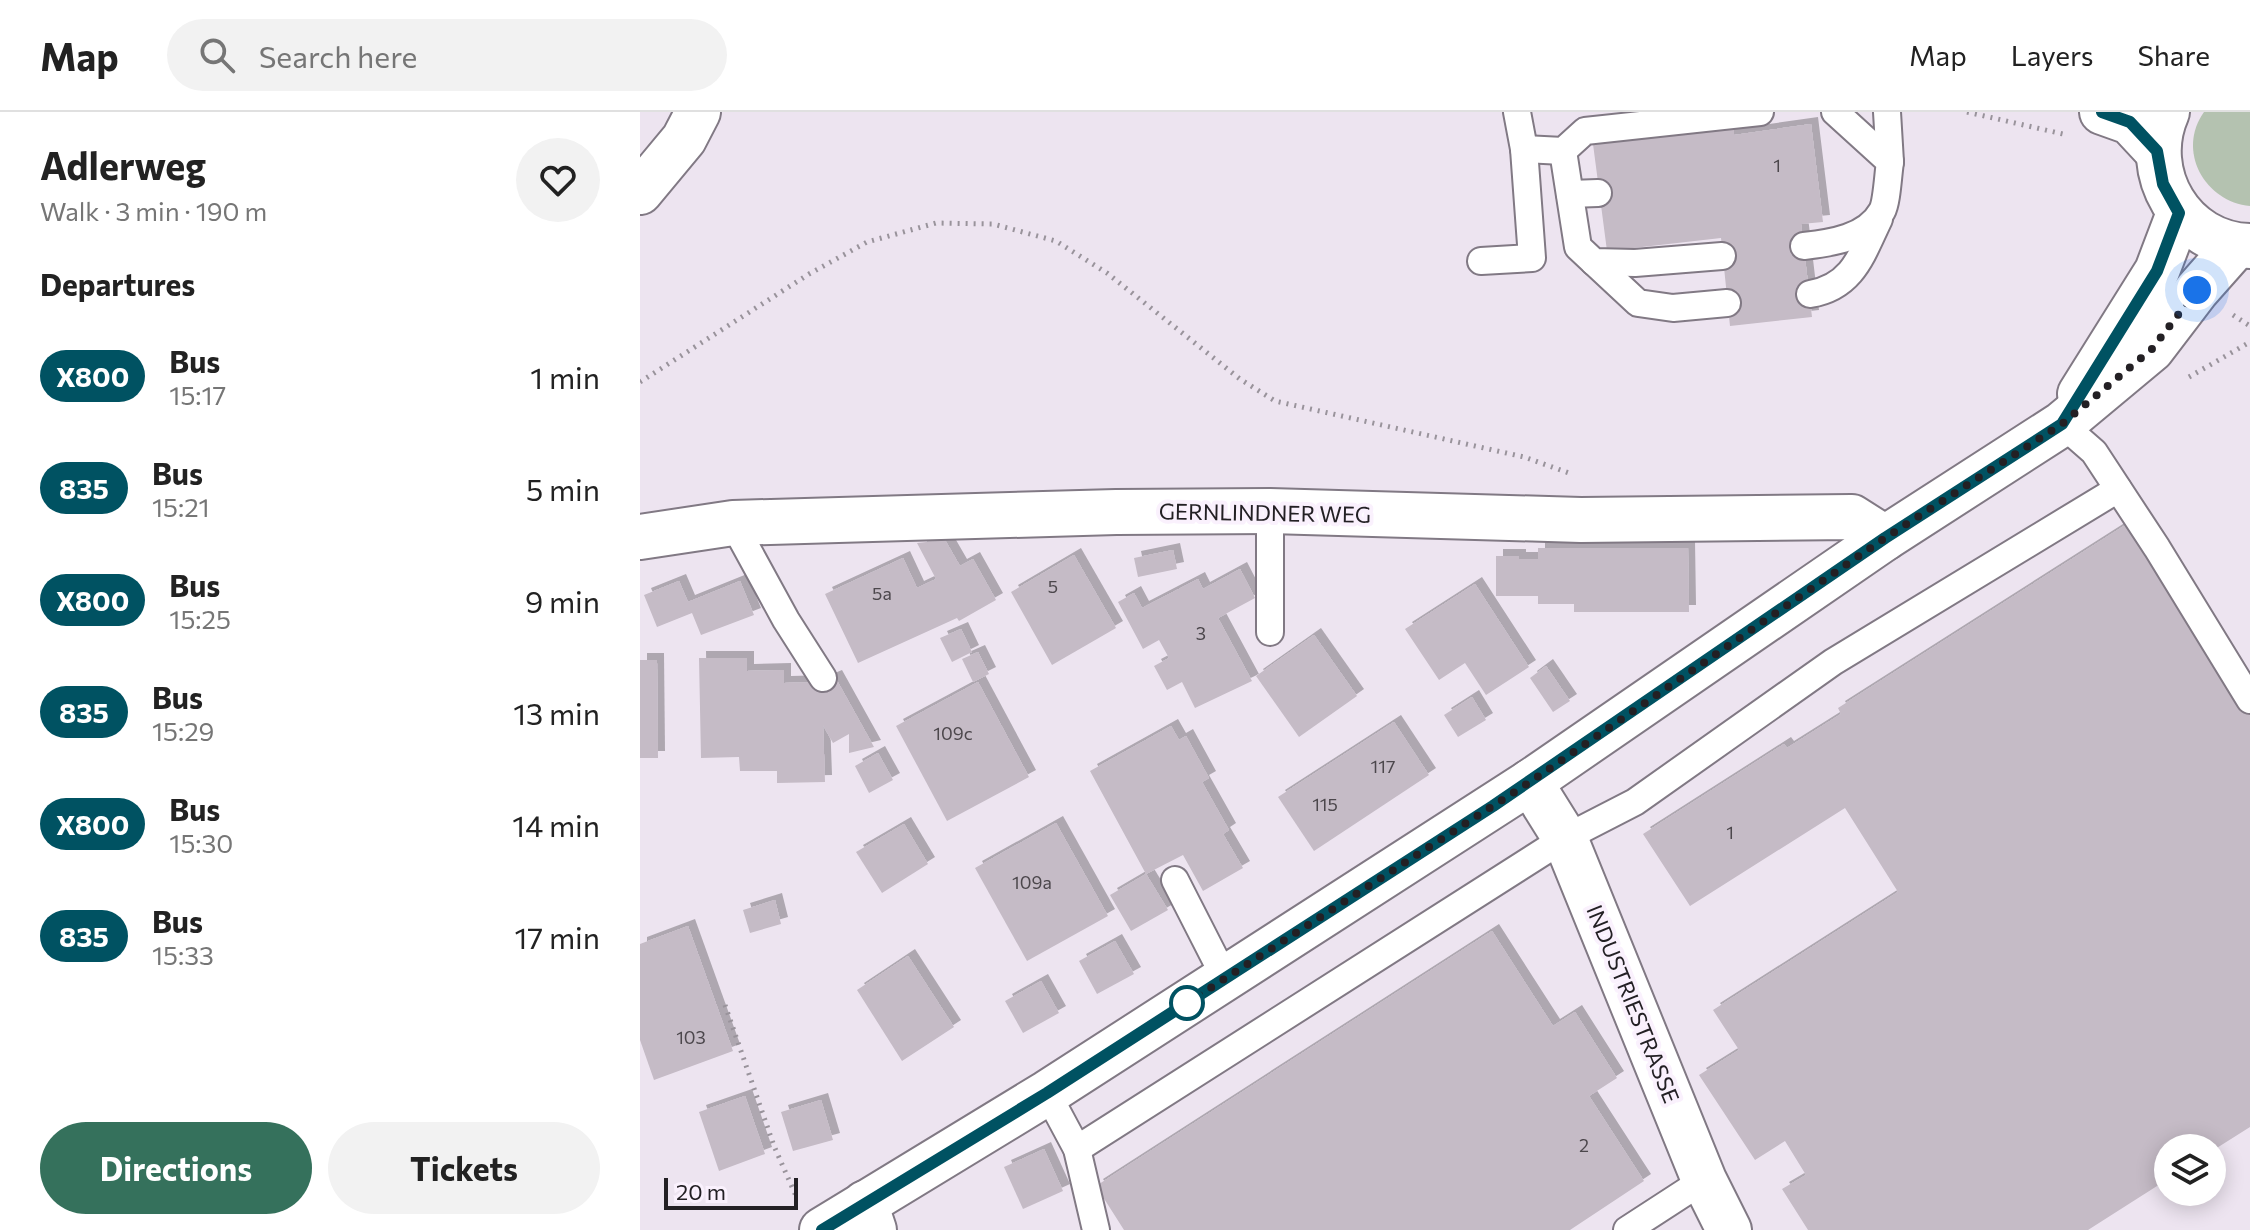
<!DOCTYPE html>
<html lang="en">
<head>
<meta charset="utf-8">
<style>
	:root { --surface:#fff; --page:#f2f2f2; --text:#222; --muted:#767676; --line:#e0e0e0; --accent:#35715c }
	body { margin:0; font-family:Commissioner,sans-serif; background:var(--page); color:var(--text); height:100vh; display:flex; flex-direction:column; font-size:30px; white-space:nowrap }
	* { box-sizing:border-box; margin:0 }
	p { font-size:26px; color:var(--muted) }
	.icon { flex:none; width:44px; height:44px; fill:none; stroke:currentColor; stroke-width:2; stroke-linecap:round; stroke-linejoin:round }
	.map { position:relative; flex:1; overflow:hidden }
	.sheet { display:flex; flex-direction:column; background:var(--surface); width:640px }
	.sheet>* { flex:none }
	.badge { padding:0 16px; border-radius:26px; font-size:28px; line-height:52px }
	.fabs { position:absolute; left:1514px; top:1022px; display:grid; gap:16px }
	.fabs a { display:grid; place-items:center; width:72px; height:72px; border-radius:50%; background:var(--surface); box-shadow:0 4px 20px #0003; font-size:40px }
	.scale { position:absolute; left:24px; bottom:20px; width:134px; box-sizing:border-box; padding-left:8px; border:4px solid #232024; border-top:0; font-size:22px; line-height:28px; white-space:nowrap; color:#232024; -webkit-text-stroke:6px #faf1fd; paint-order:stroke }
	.you { position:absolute; width:40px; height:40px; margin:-20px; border:6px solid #fff; border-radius:50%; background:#1a73e8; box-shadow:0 0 0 12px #1a73e833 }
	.map>.badge { position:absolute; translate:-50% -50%; box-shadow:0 0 0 4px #fff }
	h2 { padding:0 40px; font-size:30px; line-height:72px }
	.round { display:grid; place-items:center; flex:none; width:84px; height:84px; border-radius:42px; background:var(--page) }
	.summary { display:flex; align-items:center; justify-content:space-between; height:136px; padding:0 40px }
	h1 { font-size:38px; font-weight:700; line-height:60px }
	.cta { display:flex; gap:16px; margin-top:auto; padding:16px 40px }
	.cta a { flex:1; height:92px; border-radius:48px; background:var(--accent); color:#fff; font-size:32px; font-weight:700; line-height:92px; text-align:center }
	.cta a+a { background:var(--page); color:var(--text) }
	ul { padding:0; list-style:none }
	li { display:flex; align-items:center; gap:24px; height:112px; padding:0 40px }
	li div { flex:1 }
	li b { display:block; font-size:30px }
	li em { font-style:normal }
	li .badge { min-width:88px; font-weight:700; text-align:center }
	header { display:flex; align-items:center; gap:48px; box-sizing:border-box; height:112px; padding:0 40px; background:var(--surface); border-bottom:2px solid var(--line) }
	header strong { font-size:38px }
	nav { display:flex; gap:44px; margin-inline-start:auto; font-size:28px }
	.search { width:560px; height:72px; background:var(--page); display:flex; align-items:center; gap:20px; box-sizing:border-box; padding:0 28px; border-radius:44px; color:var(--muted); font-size:30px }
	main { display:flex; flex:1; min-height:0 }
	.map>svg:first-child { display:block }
	.green { fill:#b4c2b0 }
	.building { fill:#c5bbc6; filter:url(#shadow) }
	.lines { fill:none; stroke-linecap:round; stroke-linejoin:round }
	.lane-casing { stroke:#817984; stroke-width:30 }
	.street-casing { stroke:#817984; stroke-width:48 }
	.secondary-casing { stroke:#817984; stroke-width:48 }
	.path { stroke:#99939b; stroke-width:5; stroke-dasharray:2 6; stroke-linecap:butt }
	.lane { stroke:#fff; stroke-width:26 }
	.street { stroke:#fff; stroke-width:44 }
	.secondary { stroke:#fff; stroke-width:44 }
	.line-casing { stroke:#fff; stroke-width:18 }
	.line { stroke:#005262; stroke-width:12 }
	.walk { stroke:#232024; stroke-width:8; stroke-dasharray:0 14.4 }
	.stop-dot { fill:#fff; stroke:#005262; stroke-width:4 }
	.labels { text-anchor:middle; stroke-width:8; stroke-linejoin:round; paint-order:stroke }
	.number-label { font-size:18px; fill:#4c474c }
	.street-label { font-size:22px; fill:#232024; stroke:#faf1fd }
</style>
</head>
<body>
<header>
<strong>Map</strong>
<div class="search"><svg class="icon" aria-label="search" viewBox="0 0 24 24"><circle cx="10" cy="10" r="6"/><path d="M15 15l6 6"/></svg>Search here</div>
<nav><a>Map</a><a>Layers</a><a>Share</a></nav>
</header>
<main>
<section class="sheet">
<div class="summary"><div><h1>Adlerweg</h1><p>Walk · 3 min · 190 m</p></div><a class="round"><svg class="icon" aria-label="heart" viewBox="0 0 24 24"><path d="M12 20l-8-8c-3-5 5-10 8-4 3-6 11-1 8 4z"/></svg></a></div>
<h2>Departures</h2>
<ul>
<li><span class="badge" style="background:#005262;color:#fff">X800</span><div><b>Bus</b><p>15:17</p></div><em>1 min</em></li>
<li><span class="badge" style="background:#005262;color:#fff">835</span><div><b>Bus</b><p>15:21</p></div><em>5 min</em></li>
<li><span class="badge" style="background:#005262;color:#fff">X800</span><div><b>Bus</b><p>15:25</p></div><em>9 min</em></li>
<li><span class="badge" style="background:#005262;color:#fff">835</span><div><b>Bus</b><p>15:29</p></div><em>13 min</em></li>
<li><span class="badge" style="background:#005262;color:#fff">X800</span><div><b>Bus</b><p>15:30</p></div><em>14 min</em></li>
<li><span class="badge" style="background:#005262;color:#fff">835</span><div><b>Bus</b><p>15:33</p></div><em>17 min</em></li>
</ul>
<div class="cta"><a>Directions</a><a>Tickets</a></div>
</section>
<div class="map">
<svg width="1610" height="1118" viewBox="0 0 1610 1118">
	<defs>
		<filter id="shadow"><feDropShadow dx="7" dy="-7" stdDeviation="0" flood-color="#0004"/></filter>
	</defs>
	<rect width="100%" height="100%" fill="#ede4f0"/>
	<!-- green -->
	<path class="green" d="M 1564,0 L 1610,0 L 1610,94 C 1565,90 1536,39 1564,0 Z"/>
	<!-- building -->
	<g class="building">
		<polygon points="1171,12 1183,110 1161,112 1172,205 1090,214 1081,126 967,139 953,32 1094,15 1094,23"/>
		<polygon points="1487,412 1610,604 1610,1015 1572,1039 1572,1036 1528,1036 1528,1067 1448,1118 1168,1118 1142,1077 1166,1063 1145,1029 1115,1048 1059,963 1099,938 1073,898 1258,780 1205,696 1050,794 1003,722 1144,632 1147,636 1201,602 1198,596"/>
		<polygon points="305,428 320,454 333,447 356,488 319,509 317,506 218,551 185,482 263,446 277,476 296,467 277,431"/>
		<polygon points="898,436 1048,436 1049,500 934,500 934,492 898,492 898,484 856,484 856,444 879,444 879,447 898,447"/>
		<polygon points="533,438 537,457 498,465 494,446"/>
		<polygon points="434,443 476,516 412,553 371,480"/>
		<polygon points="600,457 615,486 578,506 612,569 555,596 542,570 527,578 514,554 529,546 519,528 503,537 478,490 494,481 502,496 558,467 563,477"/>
		<polygon points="39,469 48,490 100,469 114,503 61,523 52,501 17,515 4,483"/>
		<polygon points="835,472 889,555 846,583 825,551 799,568 765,517"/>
		<polygon points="321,517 332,540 312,550 300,526"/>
		<polygon points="674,523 717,584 659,625 616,564"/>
		<polygon points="338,540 349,562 333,570 322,547"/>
		<polygon points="59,546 107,546 107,559 144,558 144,571 183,570 195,565 234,635 209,641 209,622 193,631 183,613 185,670 137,671 137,659 100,659 99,645 61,646"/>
		<polygon points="0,548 17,548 18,646 0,646"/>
		<polygon points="906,554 930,589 913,600 890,566"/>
		<polygon points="338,570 389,665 307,709 256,614"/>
		<polygon points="832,585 846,608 818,625 804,603"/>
		<polygon points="754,610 789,663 674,739 638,685"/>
		<polygon points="531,614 539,628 546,624 569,666 562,670 589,718 583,722 603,756 563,779 543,743 506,762 450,659"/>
		<polygon points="238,641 253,668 229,681 215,654"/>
		<polygon points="416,711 468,804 387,849 335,756"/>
		<polygon points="264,712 288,752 242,781 216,740"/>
		<polygon points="506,762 528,798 491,819 470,783"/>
		<polygon points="135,788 141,812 110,821 103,798"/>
		<polygon points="48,814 93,939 14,968 0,928 0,832"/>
		<polygon points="852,819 913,914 935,900 977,966 949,984 1004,1069 930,1118 484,1118 456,1074"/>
		<polygon points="475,829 494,862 457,882 439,849"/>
		<polygon points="268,844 314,915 262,949 217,878"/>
		<polygon points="401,869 419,901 383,921 365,889"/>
		<polygon points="105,984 125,1042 79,1059 59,1000"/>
		<polygon points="181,988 193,1028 153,1039 141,1000"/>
		<polygon points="404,1037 423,1079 383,1097 364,1055"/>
	</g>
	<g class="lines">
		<defs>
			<g id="lane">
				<polyline points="1247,0 1250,50"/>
				<polyline points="884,37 923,39 945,19 1120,0"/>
				<polyline points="923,39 938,135 954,150 995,151 1082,144"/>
				<polyline points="930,82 958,81"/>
				<path d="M 1164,134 C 1191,131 1227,126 1242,99 C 1247,90 1248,62 1250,50 L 1195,0"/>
				<polyline points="841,149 892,146 884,37 877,0"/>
				<polyline points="954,150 998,191 1033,196 1087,191"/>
				<path d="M 1170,182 C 1213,175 1222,142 1239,107"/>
				<polyline points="1422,312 1454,340 1517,436 1610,588"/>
				<polyline points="93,411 146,508 183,566"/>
				<polyline points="630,520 630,399"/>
				<polyline points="535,768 585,866"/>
				<polyline points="407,981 437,1037 456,1118"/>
				<polyline points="437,1037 925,726 995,690 1193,550 1478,377"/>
				<polyline points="987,1118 1064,1068"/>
			</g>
			<g id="street">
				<polyline points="0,80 44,27 58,0"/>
				<polyline points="0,425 93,411 476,400 630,399 941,408 1212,405 1245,426"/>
				<polyline points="890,670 925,726 1064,1068 1089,1118"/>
				<polyline points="225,1091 234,1118"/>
			</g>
			<g id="secondary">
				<polyline points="1462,0 1490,10 1517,39"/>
				<path d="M 1527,0 C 1500,61 1542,133 1610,134"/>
				<polyline points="1440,282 1517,159 1539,101"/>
				<polyline points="182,1118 407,981 890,670 1245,426 1422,312 1512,237 1557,178 1596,134"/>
			</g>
		</defs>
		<!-- lane casing -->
		<use href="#lane" class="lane-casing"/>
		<!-- street casing -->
		<use href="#street" class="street-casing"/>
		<!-- secondary casing -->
		<use href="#secondary" class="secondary-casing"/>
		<!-- path -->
		<g class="path">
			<polyline points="1327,0 1423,22"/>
			<polyline points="1593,203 1610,214"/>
			<polyline points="1549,265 1610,230"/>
			<polyline points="0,270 169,162 227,130 296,111 353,112 416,129 467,161 600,267 635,289 884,345 929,361"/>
			<polyline points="85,893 134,1034 156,1084"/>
		</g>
		<!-- lane -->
		<use href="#lane" class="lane"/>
		<!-- street -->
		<use href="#street" class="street"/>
		<!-- secondary -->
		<use href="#secondary" class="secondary"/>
	</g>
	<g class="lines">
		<defs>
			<polyline id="line" points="182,1118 407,981 853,694 1245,426 1422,312 1517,159 1539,101 1523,72 1517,39 1490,10 1462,0"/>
		</defs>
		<!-- line casing -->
		<use href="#line" class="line-casing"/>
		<!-- line -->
		<use href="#line" class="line"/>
		<!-- walk -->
		<polyline class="walk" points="547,891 890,670 1245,426 1422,312 1512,237 1557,178"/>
	</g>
	<!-- markers -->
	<circle class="stop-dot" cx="547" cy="891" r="16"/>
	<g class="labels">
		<!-- number labels -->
		<g class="number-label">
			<text x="1137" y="60">1</text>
			<text x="413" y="481">5</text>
			<text x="242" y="488">5a</text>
			<text x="561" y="528">3</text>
			<text x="313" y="628">109c</text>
			<text x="743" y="661">117</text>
			<text x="685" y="699">115</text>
			<text x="1090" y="727">1</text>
			<text x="392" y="777">109a</text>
			<text x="51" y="932">103</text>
			<text x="944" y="1040">2</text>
		</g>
		<!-- street labels -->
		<g class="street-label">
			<text transform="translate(625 401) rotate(1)" y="8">GERNLINDNER WEG</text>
			<text transform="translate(993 892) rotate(68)" y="8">INDUSTRIESTRASSE</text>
		</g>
	</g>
</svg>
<div class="fabs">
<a><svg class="icon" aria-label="layers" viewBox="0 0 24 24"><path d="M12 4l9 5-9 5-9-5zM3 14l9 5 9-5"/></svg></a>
</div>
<div class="scale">20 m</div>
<div class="you" style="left:1557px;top:178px"></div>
</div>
</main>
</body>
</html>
